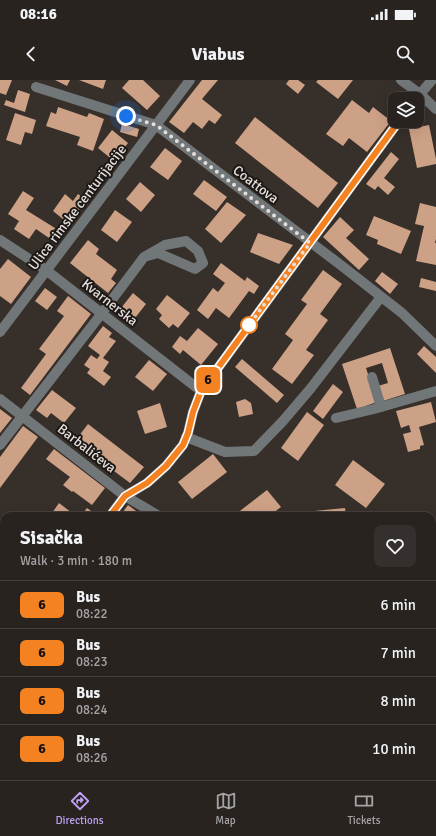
<!DOCTYPE html>
<html lang="en">
<head>
<meta charset="utf-8">
<style>
	:root { --surface:#292320; --page:#352f2d; --text:#f1f3f6; --muted:#a5a4a5; --line:#45403e; --accent:#bca0f2 }
	body { margin:0; font-family:Signika,sans-serif; background:var(--page); color:var(--text); height:100vh; display:flex; flex-direction:column; font-size:15px; white-space:nowrap }
	* { box-sizing:border-box; margin:0 }
	p { font-size:13px; color:var(--muted) }
	.icon { flex:none; width:22px; height:22px; fill:none; stroke:currentColor; stroke-width:2; stroke-linecap:round; stroke-linejoin:round }
	.map { position:relative; flex:1; overflow:hidden }
	.drawer { position:absolute; left:0px; top:432px; width:436px; height:268px; display:flex; flex-direction:column; background:var(--surface); border-radius:12px 12px 0 0; box-shadow:0 4px 16px #0002,0 0 0 1px var(--line) }
	.drawer>* { flex:none }
	.badge { padding:0 8px; border-radius:6px; font-size:14px; line-height:26px }
	.buttons { position:absolute; left:388px; top:12px; display:grid; gap:8px }
	.buttons a { display:grid; place-items:center; width:36px; height:36px; border-radius:8px; background:var(--surface); box-shadow:0 4px 16px #0002,0 0 0 1px var(--line); font-size:20px }
	.you { position:absolute; width:20px; height:20px; margin:-10px; border:3px solid #fff; border-radius:50%; background:#1a73e8; box-shadow:0 0 0 6px #1a73e833 }
	.map>.badge { position:absolute; translate:-50% -50%; box-shadow:0 0 0 2px #fff }
	.round { display:grid; place-items:center; flex:none; width:42px; height:42px; border-radius:8px; background:var(--page) }
	.headline { display:flex; align-items:center; justify-content:space-between; height:68px; padding:0 20px }
	h1 { font-size:19px; font-weight:700; line-height:30px }
	ul { padding:0; list-style:none }
	li { display:flex; align-items:center; gap:12px; height:48px; padding:0 20px; border-top:1px solid var(--line) }
	li div { flex:1 }
	li b { display:block; font-size:15px }
	li em { font-style:normal }
	li .badge { min-width:44px; font-weight:700; text-align:center }
	.status { display:flex; justify-content:space-between; align-items:center; height:28px; padding:0 20px; background:var(--surface); direction:ltr }
	.status svg { height:11px; fill:currentColor }
	header { display:flex; justify-content:space-between; align-items:center; height:52px; padding:0 20px; background:var(--surface); font-size:18px; font-weight:700 }
	.tab-bar { display:flex; justify-content:space-around; align-items:center; height:56px; border-top:1px solid var(--line); background:var(--surface); font-size:11px; color:var(--muted) }
	.tab-bar a { display:grid; justify-items:center; gap:2px }
	.tab-bar .selected { color:var(--accent) }
	.map>svg:first-child { display:block }
	.built { fill:#45362d }
	.grass { fill:url(#grass-tufts) }
	.building { fill:#cda186 }
	.lines { fill:none; stroke-linecap:round; stroke-linejoin:round }
	.path { stroke:#88817d; stroke-width:2.5; stroke-dasharray:2 2; stroke-linecap:butt }
	.minor { stroke:#717679; stroke-width:10 }
	.line-casing { stroke:#fff; stroke-width:9 }
	.line { stroke:#f58220; stroke-width:6 }
	.walk { stroke:#e5dfdc; stroke-width:4; stroke-dasharray:0 7.2 }
	.stop-dot { fill:#fff; stroke:#f58220; stroke-width:2 }
	.labels { text-anchor:middle; stroke-width:4; stroke-linejoin:round; paint-order:stroke }
	.street-label { font-size:14px; fill:#e5dfdc; stroke:#1c1815 }
</style>
</head>
<body>
<div class="status"><b>08:16</b><svg viewBox="0 0 49 12"><path d="M0 12V9h3v3zM5 12V6h3v6zM10 12V3h3v9zM15 12V0h3v12zM26 1h20v11H26zM47 4h2v5h-2z"/></svg></div>
<header><svg class="icon" aria-label="back" viewBox="0 0 24 24"><path d="M15 5l-7 7 7 7"/></svg>Viabus<svg class="icon" aria-label="search" viewBox="0 0 24 24"><circle cx="10" cy="10" r="6"/><path d="M15 15l6 6"/></svg></header>
<div class="map">
<svg width="436" height="700" viewBox="0 0 436 700">
	<defs>
		<pattern id="grass-tufts" width="24" height="20" patternUnits="userSpaceOnUse"><rect width="24" height="20" fill="#563925"/><path d="M3 7l-1-3M5 7V3M7 7l1-3M15 17l-1-3M17 17v-4M19 17l1-3" fill="none" stroke="#6e5544"/></pattern>
	</defs>
	<rect width="100%" height="100%" fill="#372f2a"/>
	<!-- built -->
	<polygon class="built" points="225,696 304,696 311,700 212,700"/>
	<!-- grass -->
	<g class="grass">
		<polygon points="432,466 436,467 436,506 432,503"/>
		<polygon points="436,530 436,660 432,672 432,535"/>
		<polygon points="138,696 168,696 159,700 135,700"/>
	</g>
	<!-- building -->
	<g class="building">
		<polygon points="0,0 12,0 6,15 0,13"/>
		<polygon points="55,0 70,0 67,6"/>
		<polygon points="79,0 106,0 103,9"/>
		<polygon points="129,0 143,0 160,16 147,30 122,8"/>
		<polygon points="202,0 218,0 202,19 222,35 215,44 209,40 202,49 193,42 184,53 169,42"/>
		<polygon points="289,0 298,0 305,5 298,14 286,4"/>
		<polygon points="318,0 353,0 338,19 316,2"/>
		<polygon points="18,10 30,14 25,32 4,25 6,20 14,23"/>
		<polygon points="352,20 369,33 373,27 391,41 367,72 349,58 343,66 326,54"/>
		<polygon points="58,27 87,37 89,33 104,39 93,71 77,65 80,57 46,46 51,32 56,34"/>
		<polygon points="15,33 36,40 32,54 25,52 21,65 6,60"/>
		<polygon points="255,37 338,103 318,128 235,63"/>
		<polygon points="122,44 139,49 137,57 120,52"/>
		<polygon points="429,45 436,79 436,84 417,88 409,49"/>
		<polygon points="112,50 128,63 114,81 98,68"/>
		<polygon points="165,68 182,81 168,100 150,87"/>
		<polygon points="391,72 399,79 384,98 395,107 388,115 378,106 375,110 366,104"/>
		<polygon points="204,100 227,117 216,131 193,114"/>
		<polygon points="140,102 155,115 141,132 126,119"/>
		<polygon points="23,111 34,118 26,130 55,148 49,158 36,149 29,159 14,149 19,141 8,134"/>
		<polygon points="65,114 73,121 78,114 86,120 69,144 53,131"/>
		<polygon points="227,122 246,135 221,163 205,149"/>
		<polygon points="420,123 436,127 436,159 435,163 436,163 436,185 416,181 424,146 415,144"/>
		<polygon points="115,130 132,142 117,162 101,150"/>
		<polygon points="374,136 411,151 401,174 377,164 378,160 366,155"/>
		<polygon points="340,137 354,150 346,158 369,179 359,190 323,157"/>
		<polygon points="258,153 293,165 279,184 250,172"/>
		<polygon points="88,160 99,169 96,174 117,190 111,199 116,203 108,213 70,183"/>
		<polygon points="8,179 31,197 11,224 0,216 0,189"/>
		<polygon points="221,183 245,201 247,197 259,206 254,214 249,211 229,238 216,228 208,239 197,230 213,208 218,212 225,203 213,194"/>
		<polygon points="323,190 342,204 320,234 328,240 306,270 314,275 292,304 272,289 293,260 285,254 307,224 301,220"/>
		<polygon points="382,192 398,204 390,214 375,201"/>
		<polygon points="421,198 436,202 436,211 419,207"/>
		<polygon points="45,208 57,217 47,230 35,221"/>
		<polygon points="133,213 146,224 135,238 121,228"/>
		<polygon points="167,215 190,233 178,248 173,244 169,248 159,239 162,235 156,229"/>
		<polygon points="68,216 91,234 30,315 21,308 46,274 39,269 64,236 57,231"/>
		<polygon points="103,246 112,253 109,257 116,261 103,278 109,282 103,291 111,297 104,306 87,293 90,289 84,285 91,275 97,279 100,275 88,266"/>
		<polygon points="198,248 218,264 201,285 183,270 180,274 172,267 180,256 187,261"/>
		<polygon points="424,266 436,277 436,293 417,274"/>
		<polygon points="390,268 405,314 383,321 378,306 388,303 382,283 366,288 377,322 357,329 342,284"/>
		<polygon points="242,279 284,315 277,323 235,287"/>
		<polygon points="149,280 167,294 153,311 135,297"/>
		<polygon points="333,304 343,312 323,339 313,331"/>
		<polygon points="52,310 76,328 64,343 51,333 47,338 36,330"/>
		<polygon points="245,319 251,323 253,334 239,337 236,322"/>
		<polygon points="431,322 436,342 419,347 424,365 420,366 420,369 408,372 403,354 411,352 409,345 401,348 396,331"/>
		<polygon points="160,323 167,347 145,354 137,331"/>
		<polygon points="0,329 12,338 0,353"/>
		<polygon points="307,332 324,345 298,381 281,368"/>
		<polygon points="88,344 144,387 130,403 110,388 112,385 94,371 92,374 75,361"/>
		<polygon points="23,346 38,357 0,408 0,377"/>
		<polygon points="54,369 105,408 92,425 73,411 72,412 63,405 70,397 46,379"/>
		<polygon points="213,374 227,392 192,419 178,402"/>
		<polygon points="353,380 385,404 366,428 335,405"/>
		<polygon points="267,410 281,427 269,436 237,436 236,434"/>
		<polygon points="59,423 76,436 56,436 52,433"/>
		<polygon points="128,425 143,436 120,436"/>
		<polygon points="87,428 98,436 81,436"/>
		<polygon points="345,428 346,436 305,436 304,432"/>
		<polygon points="2,439 4,440 4,467 0,464 0,441"/>
		<polygon points="0,482 4,485 4,564 0,570"/>
		<polygon points="432,507 436,510 436,527 432,532"/>
		<polygon points="4,592 4,606 0,603 0,598"/>
		<polygon points="17,696 51,696 47,700 14,700"/>
		<polygon points="331,696 362,696 359,700 328,700"/>
	</g>
	<g class="lines">
		<!-- path -->
		<g class="path">
			<polyline points="432,566 436,568"/>
			<polyline points="0,609 4,611"/>
			<polyline points="208,700 211,696"/>
		</g>
		<!-- minor -->
		<g class="minor">
			<polyline points="401,0 420,14 436,29"/>
			<polyline points="36,7 156,45 342,186 402,233 436,266"/>
			<polyline points="416,19 432,0"/>
			<polyline points="0,160 46,190 201,311"/>
			<polyline points="0,252 190,0"/>
			<polyline points="372,297 381,327"/>
			<polyline points="0,319 125,416 159,436"/>
			<polyline points="336,338 374,329 436,311"/>
			<polyline points="186,357 225,372 254,371 283,341 311,308 381,217"/>
			<polyline points="0,365 102,233 144,177 158,173 195,189 203,183 198,171 186,161 165,165 144,177"/>
			<polyline points="110,436 125,416 147,403 166,386 183,365 188,353 193,332 201,311 399,41"/>
			<polyline points="432,458 436,458"/>
			<polyline points="0,474 4,477"/>
			<polyline points="0,584 4,578"/>
			<polyline points="179,700 189,696"/>
		</g>
	</g>
	<g class="lines">
		<defs>
			<polyline id="line" points="110,436 125,416 147,403 166,386 183,365 188,353 193,332 201,311 399,41"/>
		</defs>
		<!-- line casing -->
		<use href="#line" class="line-casing"/>
		<!-- line -->
		<use href="#line" class="line"/>
		<!-- walk -->
		<polyline class="walk" points="126,36 156,45 310,163 246,249 249,245"/>
	</g>
	<!-- markers -->
	<circle class="stop-dot" cx="249" cy="245" r="8"/>
	<g class="labels">
		<!-- street labels -->
		<g class="street-label">
			<text transform="translate(256 104) rotate(37)" y="5">Coattova</text>
			<text transform="translate(77 127) rotate(-53)" y="5">Ulica rimske centurijacije</text>
			<text transform="translate(110 222) rotate(38)" y="5">Kvarnerska</text>
			<text transform="translate(87 368) rotate(38)" y="5">Barbalićeva</text>
		</g>
	</g>
</svg>
<div class="buttons">
<a><svg class="icon" aria-label="layers" viewBox="0 0 24 24"><path d="M12 4l9 5-9 5-9-5zM3 14l9 5 9-5"/></svg></a>
</div>
<div class="you" style="left:126px;top:36px"></div>
<b class="badge" style="left:208px;top:300px;background:#f58220;color:#111">6</b>
<section class="drawer">
<div class="headline"><div><h1>Sisačka</h1><p>Walk · 3 min · 180 m</p></div><a class="round"><svg class="icon" aria-label="heart" viewBox="0 0 24 24"><path d="M12 20l-8-8c-3-5 5-10 8-4 3-6 11-1 8 4z"/></svg></a></div>
<ul>
<li><span class="badge" style="background:#f58220;color:#111">6</span><div><b>Bus</b><p>08:22</p></div><em>6 min</em></li>
<li><span class="badge" style="background:#f58220;color:#111">6</span><div><b>Bus</b><p>08:23</p></div><em>7 min</em></li>
<li><span class="badge" style="background:#f58220;color:#111">6</span><div><b>Bus</b><p>08:24</p></div><em>8 min</em></li>
<li><span class="badge" style="background:#f58220;color:#111">6</span><div><b>Bus</b><p>08:26</p></div><em>10 min</em></li>
</ul>
</section>
</div>
<nav class="tab-bar">
<a class="selected"><svg class="icon" aria-label="directions" viewBox="0 0 24 24"><path d="M12 3l9 9-9 9-9-9zM9 14v-3h6M13 9l2 2-2 2"/></svg>Directions</a>
<a><svg class="icon" aria-label="map" viewBox="0 0 24 24"><path d="M3 6l6-2 6 2 6-2v14l-6 2-6-2-6 2zM9 4v14M15 6v14"/></svg>Map</a>
<a><svg class="icon" aria-label="tickets" viewBox="0 0 24 24"><path d="M3 7h18v10H3zM15 7v10"/></svg>Tickets</a>
</nav>
</body>
</html>
